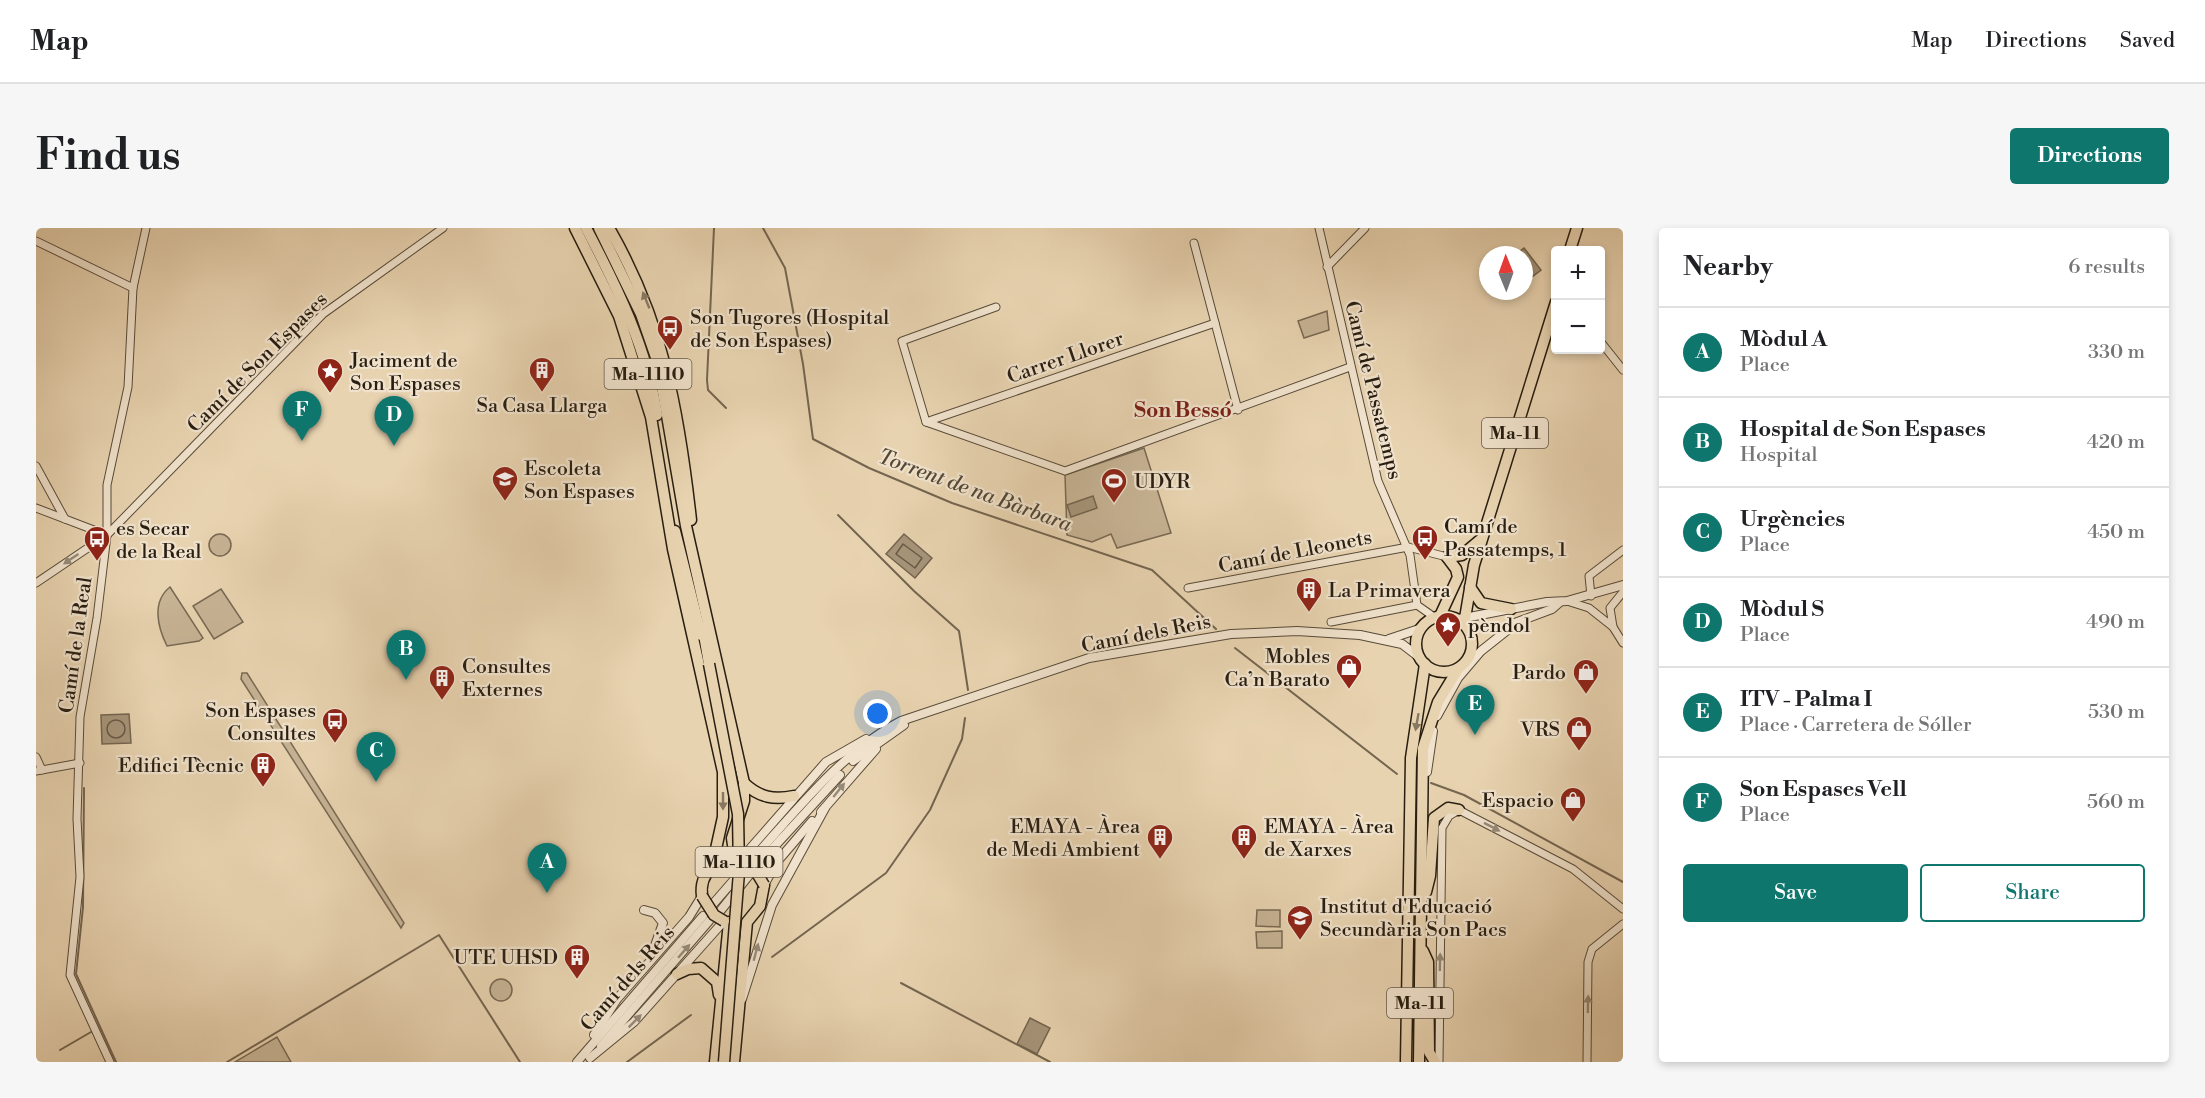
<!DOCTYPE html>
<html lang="en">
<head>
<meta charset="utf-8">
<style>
	body { margin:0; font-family:"Libre Bodoni",serif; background:#f6f6f6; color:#202124 }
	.controls { position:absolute; right:18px; top:18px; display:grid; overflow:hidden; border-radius:6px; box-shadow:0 3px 9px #0003 }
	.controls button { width:54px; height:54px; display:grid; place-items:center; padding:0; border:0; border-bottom:2px solid #e0e0e0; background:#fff; color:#202124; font:30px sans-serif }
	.compass { position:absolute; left:1443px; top:18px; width:54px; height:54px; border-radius:50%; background:#fff; box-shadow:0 3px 9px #0003; rotate:359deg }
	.you { position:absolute; left:842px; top:486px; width:21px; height:21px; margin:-15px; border:4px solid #fff; border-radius:50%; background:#1a73e8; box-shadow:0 0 0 9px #1a73e833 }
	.badge { display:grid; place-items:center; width:39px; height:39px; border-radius:50%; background:#0f766e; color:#fff; font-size:20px; font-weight:700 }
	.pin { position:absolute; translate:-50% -50px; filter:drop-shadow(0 2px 3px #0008) }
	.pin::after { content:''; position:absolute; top:32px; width:21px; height:18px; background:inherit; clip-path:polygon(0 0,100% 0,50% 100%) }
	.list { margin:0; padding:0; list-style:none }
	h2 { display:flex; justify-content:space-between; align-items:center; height:78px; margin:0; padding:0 24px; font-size:26px }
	h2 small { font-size:20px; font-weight:400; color:#757577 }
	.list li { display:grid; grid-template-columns:39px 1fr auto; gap:18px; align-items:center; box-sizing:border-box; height:90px; padding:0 24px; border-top:2px solid #e0e0e0 }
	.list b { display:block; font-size:22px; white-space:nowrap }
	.list p { margin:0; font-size:20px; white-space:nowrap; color:#757577 }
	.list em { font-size:20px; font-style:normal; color:#757577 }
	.actions { display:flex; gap:12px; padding:18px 24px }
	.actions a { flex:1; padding:14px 0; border:2px solid #0f766e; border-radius:6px; text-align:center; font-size:21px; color:#0f766e }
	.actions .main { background:#0f766e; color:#fff }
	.map { position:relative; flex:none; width:1587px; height:834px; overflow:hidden; border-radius:6px }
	header { display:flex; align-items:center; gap:36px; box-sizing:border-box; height:84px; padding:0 30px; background:#fff; border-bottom:2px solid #e0e0e0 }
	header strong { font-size:28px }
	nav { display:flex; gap:33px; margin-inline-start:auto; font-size:21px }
	.intro { display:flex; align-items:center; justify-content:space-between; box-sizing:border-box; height:144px; padding:0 36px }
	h1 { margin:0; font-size:42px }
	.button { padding:15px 27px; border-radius:6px; background:#0f766e; color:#fff; font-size:21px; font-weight:700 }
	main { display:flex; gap:36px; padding:0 36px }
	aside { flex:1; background:#fff; border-radius:6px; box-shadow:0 3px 9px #0003 }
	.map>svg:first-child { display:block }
	.green { fill:#c7b495; stroke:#786953; stroke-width:1.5 }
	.water { fill:#a7957a; stroke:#746550; stroke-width:1.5 }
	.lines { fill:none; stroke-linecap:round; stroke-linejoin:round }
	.shore { stroke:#685a46; stroke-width:1.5 }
	.stream { stroke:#746550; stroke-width:2 }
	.minor-casing { stroke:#584b39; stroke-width:9 }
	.tertiary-casing { stroke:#584b39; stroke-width:10 }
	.primary-casing { stroke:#281e11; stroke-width:13 }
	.minor { stroke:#f0e2cc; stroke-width:7 }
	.tertiary { stroke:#f0e2cc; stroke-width:8 }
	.primary { stroke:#e8d3b0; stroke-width:10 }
	.primary-bridge-casing { stroke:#281e11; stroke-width:13; stroke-linecap:butt }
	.primary-bridge { stroke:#e8d3b0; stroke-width:10 }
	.oneway { fill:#887860 }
	.oneway2 { fill:#968a78 }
	.labels { text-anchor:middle; stroke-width:4.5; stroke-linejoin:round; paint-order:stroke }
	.shield { fill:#f0e2cc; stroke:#645949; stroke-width:1.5 }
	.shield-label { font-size:18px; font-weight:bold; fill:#281e11 }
	.poi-label { font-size:20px; fill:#281e11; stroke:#f0e2cc; text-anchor:start }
	.street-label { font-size:20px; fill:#281e11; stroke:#f0e2cc }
	.neighbourhood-label { font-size:21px; font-weight:bold; fill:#7a1f14; stroke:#f0e2cc }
	.water-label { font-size:21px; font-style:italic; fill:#544836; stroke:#f0e2cc }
</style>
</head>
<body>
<header>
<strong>Map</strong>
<nav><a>Map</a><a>Directions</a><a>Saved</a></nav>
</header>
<div class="intro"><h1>Find us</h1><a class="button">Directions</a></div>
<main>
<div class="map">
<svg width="1587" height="834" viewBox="0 0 1587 834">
	<rect width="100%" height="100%" fill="#e8d3b0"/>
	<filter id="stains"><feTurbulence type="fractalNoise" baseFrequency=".00333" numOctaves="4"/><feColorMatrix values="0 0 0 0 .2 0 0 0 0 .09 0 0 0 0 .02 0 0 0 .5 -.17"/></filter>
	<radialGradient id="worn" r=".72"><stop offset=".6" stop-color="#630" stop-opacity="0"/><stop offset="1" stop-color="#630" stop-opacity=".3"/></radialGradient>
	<g class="green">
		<polygon points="1291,83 1293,102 1268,110 1262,93"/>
		<polygon points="1108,220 1135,305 1081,320 1075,306 1056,314 1031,307 1029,247"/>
		<circle cx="184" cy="317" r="11"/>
		<path d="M 134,359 L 167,410 L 163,413 L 131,418 C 122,400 115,374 134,359 Z"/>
		<polygon points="185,361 207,394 178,411 157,378"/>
		<polygon points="206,445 211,445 368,695 365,700 205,451"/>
		<polygon points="1221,682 1244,682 1244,699 1220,698"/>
		<polygon points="1246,703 1246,720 1221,720 1220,704"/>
		<circle cx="465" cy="762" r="11"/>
		<polygon points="241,809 255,834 199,834"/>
	</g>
	<g class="water">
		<polygon points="1488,20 1505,42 1488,55 1488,27 1479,27"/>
		<polygon points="1057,268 1061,280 1035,289 1031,277"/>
		<polygon points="868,306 896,330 879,350 850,326"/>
		<polygon points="93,486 95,515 66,516 65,487"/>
		<polygon points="994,790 1014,800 1001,826 981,816"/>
	</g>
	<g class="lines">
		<g class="shore">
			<polygon points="867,316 886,330 879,340 860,326"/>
			<circle cx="80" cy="501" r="9"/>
		</g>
		<g class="stream">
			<polyline points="678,0 671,152 672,162 690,180"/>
			<polyline points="727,0 749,40 767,136 777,211 833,240 916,275 1116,342 1180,401"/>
			<polyline points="802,287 878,363 923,403 932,462"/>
			<polyline points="1199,420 1361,546"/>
			<polyline points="1395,555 1428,567 1587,654"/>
			<polyline points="48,560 47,679 40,746 80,834"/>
			<polyline points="736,729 850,645 894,582 926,511 929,490"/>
			<polyline points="865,755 1014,834"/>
			<polyline points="24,822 55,804"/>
			<polyline points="191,834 403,707 484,834"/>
			<polyline points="591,834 655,787"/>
		</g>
		<g class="minor-casing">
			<g id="minor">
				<polyline points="1283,0 1342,253 1374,327 1381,377 1398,389"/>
				<polyline points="0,13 97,60"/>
				<polyline points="1158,15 1202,182"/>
				<polyline points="1291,39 1329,0"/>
				<polyline points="960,79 866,113 890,194 1029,243 1314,139"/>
				<polyline points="1564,113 1587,142"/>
				<polyline points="890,194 1179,95"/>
				<polyline points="0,238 29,291"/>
				<polyline points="0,280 71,307"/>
				<polyline points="0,355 71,307 287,86 407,0"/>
				<polyline points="1152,360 1372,319 1411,329"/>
				<polyline points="1555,368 1553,348 1587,322"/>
				<polyline points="1531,373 1553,380 1577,399 1574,380 1587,364"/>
				<polyline points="1295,394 1381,377"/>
				<polyline points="1577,399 1587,415"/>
				<polyline points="0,529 6,542"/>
				<polyline points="0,543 44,535"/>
				<polyline points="74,834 34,747 44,649 41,591 44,489 61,390 71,307 71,257 92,159 97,60 110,0"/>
				<polyline points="1403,834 1406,600 1413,588 1423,582 1537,641 1587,681"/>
				<polyline points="1551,834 1552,734 1556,721 1587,696"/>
			</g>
		</g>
		<g class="tertiary-casing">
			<g id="tertiary">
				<polyline points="1423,391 1511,374 1531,373 1587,357"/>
				<polyline points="1476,396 1516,381 1524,374"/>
				<polyline points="1353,411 1383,401"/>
				<polyline points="1401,488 1422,450 1445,423 1479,396"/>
				<polyline points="817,533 868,497"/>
				<polyline points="1391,544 1397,503"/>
				<polyline points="785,584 840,521"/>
				<path d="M 718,629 C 762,581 807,523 865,493 L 1053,430 L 1195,406 L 1261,403 L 1324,407 L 1366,416 L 1383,429"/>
				<polyline points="705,631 790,534 830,511"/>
				<polyline points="725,633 804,547"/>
				<polyline points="728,657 740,635 776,593"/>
				<polyline points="677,676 704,645"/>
				<polyline points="608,682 619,685 627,695 616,726"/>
				<polyline points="685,682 714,646"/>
				<polyline points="706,771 736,677 789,580"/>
				<polyline points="558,807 581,771 653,689 666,668"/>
				<polyline points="565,818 673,693"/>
				<polyline points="554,830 598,794 688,693"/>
				<polyline points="541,834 667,688"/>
			</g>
		</g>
		<g class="primary-casing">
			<g id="primary">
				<polyline points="539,0 583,88 615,189 637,321 687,544 687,589 676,639"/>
				<path d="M 550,0 C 581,59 611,120 621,187"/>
				<polyline points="563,0 605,86 622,135 650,298 708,555 708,573 696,610 699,631"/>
				<path d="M 573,0 C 628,95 643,185 655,292"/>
				<polyline points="1534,22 1541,0"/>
				<polyline points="639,303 665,407"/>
				<polyline points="1411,329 1426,327 1444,312"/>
				<polyline points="1434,359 1445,375 1475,381"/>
				<circle cx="1408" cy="416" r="28"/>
				<polyline points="1404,388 1422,349 1420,341 1411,329"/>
				<polyline points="1428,396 1438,337 1520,74"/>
				<polyline points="667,401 673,436"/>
				<path d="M 708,555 C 724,570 738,572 758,568"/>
				<polyline points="1390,664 1394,648 1398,590 1412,580 1423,582"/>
				<path d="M 666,668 C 663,645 681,629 704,631"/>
				<polyline points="1387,723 1392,734 1393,824 1399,834"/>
				<polyline points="641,746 652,741 665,740 681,754 683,767"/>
				<polyline points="679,834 693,694"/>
				<polyline points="698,834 711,694 724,678 728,657"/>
				<polyline points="1370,834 1375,530 1389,436"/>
				<polyline points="1383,834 1387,520 1402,474 1422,441"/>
			</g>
		</g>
		<use href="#minor" class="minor"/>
		<use href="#tertiary" class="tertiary"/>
		<use href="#primary" class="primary"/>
		<g class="primary-bridge-casing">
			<g id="primary-bridge">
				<polyline points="673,436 702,586 703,644 688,834"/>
				<polyline points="705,631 716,637 728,657"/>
				<polyline points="666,668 678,687 688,693"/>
			</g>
		</g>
		<use href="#primary-bridge" class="primary-bridge"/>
	</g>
	<defs><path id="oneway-solid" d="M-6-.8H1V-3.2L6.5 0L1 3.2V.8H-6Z" transform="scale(1.5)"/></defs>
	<g class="oneway">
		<use href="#oneway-solid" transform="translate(610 72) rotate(-112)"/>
		<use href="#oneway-solid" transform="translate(1381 494) rotate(100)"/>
		<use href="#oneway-solid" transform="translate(687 573) rotate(90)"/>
	</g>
	<g class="oneway2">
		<use href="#oneway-solid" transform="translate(35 331) rotate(146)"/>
		<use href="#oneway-solid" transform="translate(803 562) rotate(-51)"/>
		<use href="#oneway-solid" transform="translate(1456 599) rotate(27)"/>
		<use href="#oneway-solid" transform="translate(648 723) rotate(-49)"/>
		<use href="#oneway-solid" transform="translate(720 724) rotate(-75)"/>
		<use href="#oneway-solid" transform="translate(1404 734) rotate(-89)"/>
		<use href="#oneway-solid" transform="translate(1552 776) rotate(-89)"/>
		<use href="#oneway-solid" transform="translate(599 793) rotate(-45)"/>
	</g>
	<defs>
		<g id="bus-pin" transform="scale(1.35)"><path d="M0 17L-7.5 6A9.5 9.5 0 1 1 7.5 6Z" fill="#8f2418" stroke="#f0e2cc"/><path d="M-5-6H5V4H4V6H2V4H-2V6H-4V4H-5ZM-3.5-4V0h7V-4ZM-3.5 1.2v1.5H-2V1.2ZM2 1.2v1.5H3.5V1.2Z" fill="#fff"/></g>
		<g id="building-pin" transform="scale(1.35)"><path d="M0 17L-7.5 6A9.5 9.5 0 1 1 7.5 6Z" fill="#8f2418" stroke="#f0e2cc"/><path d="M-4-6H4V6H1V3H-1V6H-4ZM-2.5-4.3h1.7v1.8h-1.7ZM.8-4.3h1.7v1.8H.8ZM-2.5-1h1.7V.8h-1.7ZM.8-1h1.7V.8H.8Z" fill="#fff"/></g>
		<g id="sight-pin" transform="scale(1.35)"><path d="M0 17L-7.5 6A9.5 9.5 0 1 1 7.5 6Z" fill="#8f2418" stroke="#f0e2cc"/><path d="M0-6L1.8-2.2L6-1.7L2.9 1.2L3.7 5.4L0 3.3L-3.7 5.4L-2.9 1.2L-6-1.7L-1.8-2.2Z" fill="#fff"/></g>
		<g id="school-pin" transform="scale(1.35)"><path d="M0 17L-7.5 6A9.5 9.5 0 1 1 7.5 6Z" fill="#8f2418" stroke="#f0e2cc"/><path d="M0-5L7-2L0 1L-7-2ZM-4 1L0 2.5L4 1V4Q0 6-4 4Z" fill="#fff"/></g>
		<g id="stadium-pin" transform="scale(1.35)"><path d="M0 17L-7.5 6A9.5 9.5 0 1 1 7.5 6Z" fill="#8f2418" stroke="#f0e2cc"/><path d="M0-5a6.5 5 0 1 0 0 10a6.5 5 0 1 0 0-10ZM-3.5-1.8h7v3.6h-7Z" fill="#fff"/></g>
		<g id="shop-pin" transform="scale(1.35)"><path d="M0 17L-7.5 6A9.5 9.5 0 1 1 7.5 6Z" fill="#8f2418" stroke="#f0e2cc"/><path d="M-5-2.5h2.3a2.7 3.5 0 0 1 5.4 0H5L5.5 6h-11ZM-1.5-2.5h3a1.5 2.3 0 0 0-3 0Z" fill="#fff"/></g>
	</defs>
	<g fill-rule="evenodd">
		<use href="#bus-pin" x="634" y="100"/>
		<use href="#building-pin" x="506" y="142"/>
		<use href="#sight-pin" x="294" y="143"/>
		<use href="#school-pin" x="469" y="251"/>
		<use href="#stadium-pin" x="1078" y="253"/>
		<use href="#bus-pin" x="1389" y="310"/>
		<use href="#bus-pin" x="61" y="311"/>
		<use href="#building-pin" x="1273" y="362"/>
		<use href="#sight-pin" x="1412" y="397"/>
		<use href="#shop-pin" x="1313" y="439"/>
		<use href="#shop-pin" x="1550" y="444"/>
		<use href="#building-pin" x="406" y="450"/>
		<use href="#bus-pin" x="299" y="493"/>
		<use href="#shop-pin" x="1543" y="501"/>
		<use href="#building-pin" x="227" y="537"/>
		<use href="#shop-pin" x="1537" y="572"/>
		<use href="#building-pin" x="1124" y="609"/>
		<use href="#building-pin" x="1208" y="609"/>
		<use href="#school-pin" x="1264" y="690"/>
		<use href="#building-pin" x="541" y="729"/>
	</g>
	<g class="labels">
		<g class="shield">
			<rect x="568.5" y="131" width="87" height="30" rx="4.5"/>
			<rect x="1446" y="190" width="66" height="30" rx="4.5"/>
			<rect x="659.5" y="619" width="87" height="30" rx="4.5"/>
			<rect x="1351" y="760" width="66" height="30" rx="4.5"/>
		</g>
		<g class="shield-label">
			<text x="612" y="152">Ma-1110</text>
			<text x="1479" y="211">Ma-11</text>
			<text x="703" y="640">Ma-1110</text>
			<text x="1384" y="781">Ma-11</text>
		</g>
		<g class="poi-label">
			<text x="654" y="96">Son Tugores (Hospital<tspan x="654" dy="23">de Son Espases)</tspan></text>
			<text x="314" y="139">Jaciment de<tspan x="314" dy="23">Son Espases</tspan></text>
			<text x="506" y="184" text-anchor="middle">Sa Casa Llarga</text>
			<text x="488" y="247">Escoleta<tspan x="488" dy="23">Son Espases</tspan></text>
			<text x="1098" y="260">UDYR</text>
			<text x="1408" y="305">Camí de<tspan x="1408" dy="23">Passatemps, 1</tspan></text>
			<text x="80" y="307">es Secar<tspan x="80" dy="23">de la Real</tspan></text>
			<text x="1292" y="369">La Primavera</text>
			<text x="1432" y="404">pèndol</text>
			<text x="1294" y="435" text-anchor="end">Mobles<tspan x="1294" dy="23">Ca’n Barato</tspan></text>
			<text x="426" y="445">Consultes<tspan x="426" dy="23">Externes</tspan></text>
			<text x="1530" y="451" text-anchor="end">Pardo</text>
			<text x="280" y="489" text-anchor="end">Son Espases<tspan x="280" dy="23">Consultes</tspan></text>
			<text x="1524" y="508" text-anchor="end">VRS</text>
			<text x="208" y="544" text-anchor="end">Edifici Tècnic</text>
			<text x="1518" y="579" text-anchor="end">Espacio</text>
			<text x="1104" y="605" text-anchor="end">EMAYA - Àrea<tspan x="1104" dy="23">de Medi Ambient</tspan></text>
			<text x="1228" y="605">EMAYA - Àrea<tspan x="1228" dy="23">de Xarxes</tspan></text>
			<text x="1284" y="685">Institut d'Educació<tspan x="1284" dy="23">Secundària Son Pacs</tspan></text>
			<text x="522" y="736" text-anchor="end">UTE UHSD</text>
		</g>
		<g class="street-label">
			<text transform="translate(1029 129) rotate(-19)" y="7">Carrer Llorer</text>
			<text transform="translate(221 134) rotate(-45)" y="7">Camí de Son Espases</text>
			<text transform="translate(1338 162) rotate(76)" y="7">Camí de Passatemps</text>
			<text transform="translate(1259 323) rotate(-11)" y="7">Camí de Lleonets</text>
			<text transform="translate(1110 405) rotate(-11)" y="7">Camí dels Reis</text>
			<text transform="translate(39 417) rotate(-82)" y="7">Camí de la Real</text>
			<text transform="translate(591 750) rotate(-49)" y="7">Camí dels Reis</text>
		</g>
		<g class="neighbourhood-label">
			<text x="1147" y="189">Son Bessó</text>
		</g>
		<g class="water-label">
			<text transform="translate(939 262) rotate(20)" y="7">Torrent de na Bàrbara</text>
		</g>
	</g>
	<rect width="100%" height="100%" filter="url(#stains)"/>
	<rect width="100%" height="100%" fill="url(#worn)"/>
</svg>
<div class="controls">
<button>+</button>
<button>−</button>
</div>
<svg class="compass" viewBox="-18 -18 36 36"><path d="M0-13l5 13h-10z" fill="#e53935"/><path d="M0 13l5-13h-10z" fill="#757577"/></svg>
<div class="you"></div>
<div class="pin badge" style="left:511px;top:665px">A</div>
<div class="pin badge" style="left:370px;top:452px">B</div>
<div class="pin badge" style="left:340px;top:554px">C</div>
<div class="pin badge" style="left:358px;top:218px">D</div>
<div class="pin badge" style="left:1439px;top:507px">E</div>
<div class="pin badge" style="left:266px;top:213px">F</div>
</div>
<aside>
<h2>Nearby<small>6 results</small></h2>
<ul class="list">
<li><span class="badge">A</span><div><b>Mòdul A</b><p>Place</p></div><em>330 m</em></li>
<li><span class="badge">B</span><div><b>Hospital de Son Espases</b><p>Hospital</p></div><em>420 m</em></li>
<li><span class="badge">C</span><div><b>Urgències</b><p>Place</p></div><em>450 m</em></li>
<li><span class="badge">D</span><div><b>Mòdul S</b><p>Place</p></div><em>490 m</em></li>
<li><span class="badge">E</span><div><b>ITV - Palma I</b><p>Place · Carretera de Sóller</p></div><em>530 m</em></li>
<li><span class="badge">F</span><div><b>Son Espases Vell</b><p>Place</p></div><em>560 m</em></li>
</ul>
<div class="actions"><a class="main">Save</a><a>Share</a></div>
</aside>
</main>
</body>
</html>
